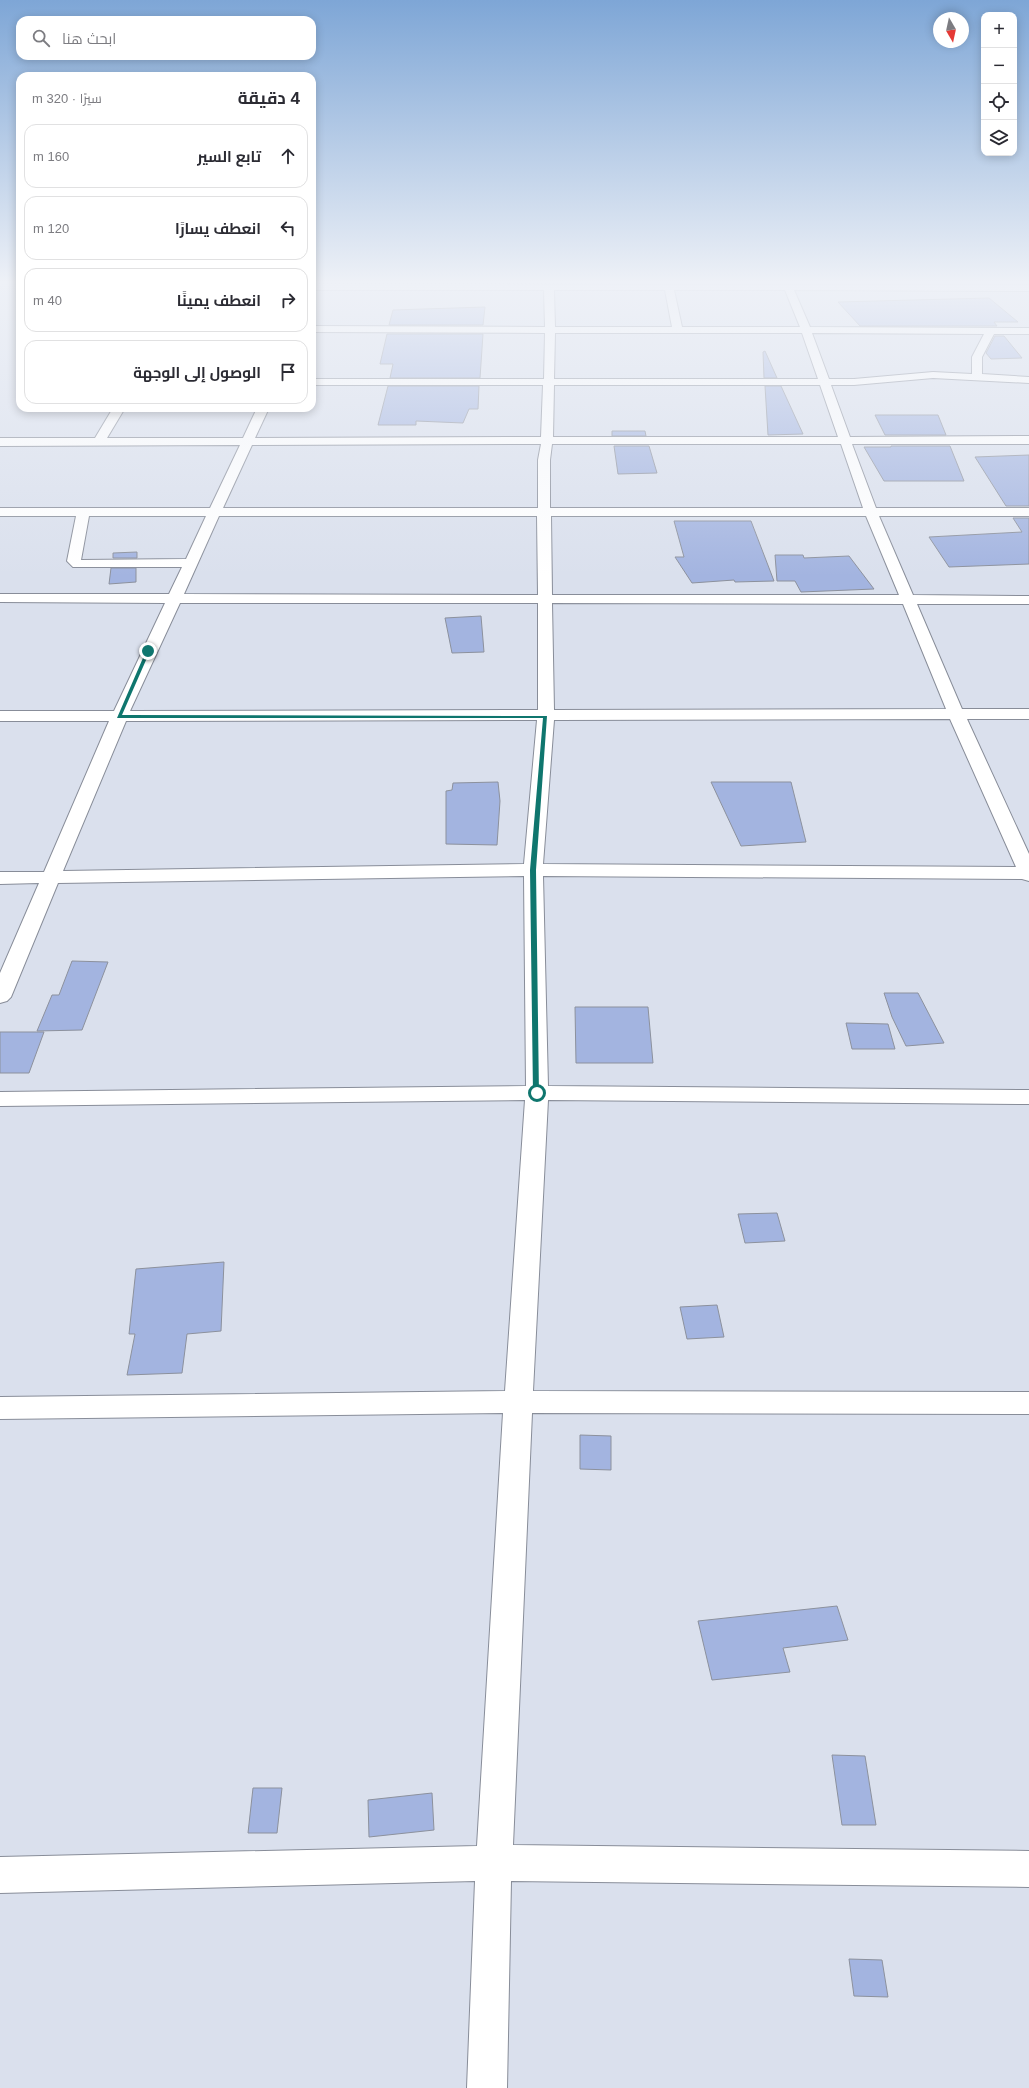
<!DOCTYPE html>
<html lang="ar">
<head>
<meta charset="utf-8">
<style>
	body { margin:0; font-family:Helvetica,Cairo,sans-serif; background:#f7f7f7; color:#2b2b33; direction:rtl }
	.controls { position:absolute; right:12px; top:12px; display:grid; overflow:hidden; border-radius:8px; box-shadow:0 2px 10px #0003 }
	.controls button { width:36px; height:36px; display:grid; place-items:center; padding:0; border:0; border-bottom:1px solid #e1e1e2; background:#fff; color:#2b2b33; font:20px sans-serif }
	.compass { position:absolute; left:933px; top:12px; width:36px; height:36px; border-radius:50%; background:#fff; box-shadow:0 2px 10px #0003; rotate:171deg }
	.stop { position:absolute; width:12px; height:12px; margin:-9px; border:3px solid #0f766e; border-radius:50%; background:#fff }
	.stop.end { background:#0f766e; border-color:#fff; box-shadow:0 1px 4px #0008 }
	.list { margin:0; padding:0; list-style:none }
	h2 { display:flex; justify-content:space-between; align-items:center; height:52px; margin:0; padding:0 16px; font-size:17px }
	h2 small { font-size:13px; font-weight:400; color:#7c7c81 }
	.list li { display:grid; grid-template-columns:26px 1fr auto; gap:12px; align-items:center; box-sizing:border-box; height:64px; margin:0 8px 8px; padding:0 8px; border:1px solid #e1e1e2; border-radius:12px }
	.list b { display:block; font-size:15px; white-space:nowrap }
	.list em { font-size:13px; font-style:normal; color:#7c7c81 }
	.icon { flex:none; width:22px; height:22px; fill:none; stroke:currentColor; stroke-width:2; stroke-linecap:round; stroke-linejoin:round }
	.map { position:relative; flex:none; width:1029px; height:2088px; overflow:hidden; direction:ltr }
	.search { position:absolute; background:#fff; box-shadow:0 2px 10px #0003; left:16px; top:16px; width:300px; height:44px; display:flex; align-items:center; gap:10px; box-sizing:border-box; padding:0 14px; border-radius:12px; color:#7c7c81; font-size:15px }
	.panel { position:absolute; background:#fff; box-shadow:0 2px 10px #0003; left:16px; top:72px; width:300px; height:340px; border-radius:12px; direction:rtl }
	.map>svg:first-child { display:block }
	.building { fill:#a3b4e0; stroke:#8c919d }
	.lines { fill:none; stroke-linecap:round; stroke-linejoin:round }
	.street-casing { stroke:#888d99; stroke-width:2 }
	.street { fill:#fff; fill-rule:evenodd }
	.route { fill:#0f766e }
</style>
</head>
<body>
<div class="map">
<svg width="1029" height="2088" viewBox="0 0 1029 2088">
	<rect width="100%" height="100%" fill="#dae0ed"/>
	<g class="building">
		<polygon points="989,298 1018,322 994,322 997,326 860,326 838,302"/>
		<polygon points="485,307 483,325 389,325 393,310"/>
		<polygon points="387,334 483,334 480,378 390,378 393,364 380,364"/>
		<polygon points="995,336 1004,336 1022,358 991,359 986,353"/>
		<polygon points="765,351 777,378 764,378 763,352"/>
		<polygon points="388,386 479,386 478,409 469,409 463,423 416,421 416,425 378,425"/>
		<polygon points="765,386 781,386 803,434 768,435"/>
		<polygon points="875,415 938,415 946,435 885,435"/>
		<polygon points="612,431 645,431 646,436 612,436"/>
		<polygon points="614,446 649,446 657,473 618,474"/>
		<polygon points="891,446 950,446 964,481 884,481 864,447 891,447"/>
		<polygon points="1029,455 1029,506 1006,506 975,457"/>
		<polygon points="1013,518 1029,518 1029,564 949,567 929,537 1022,532"/>
		<polygon points="674,521 751,521 774,581 735,582 734,580 692,583 675,557 684,557"/>
		<polygon points="137,552 137,558 113,558 113,553"/>
		<polygon points="775,555 803,555 804,558 849,556 874,589 801,592 795,581 777,581"/>
		<polygon points="111,568 136,568 136,582 109,584"/>
		<polygon points="481,616 484,652 452,653 445,618"/>
		<polygon points="498,782 500,801 497,845 446,844 446,791 452,790 453,783"/>
		<polygon points="711,782 791,782 806,842 741,846"/>
		<polygon points="72,961 108,962 82,1030 37,1031 52,995 59,995"/>
		<polygon points="884,993 918,993 944,1043 906,1046 892,1017"/>
		<polygon points="575,1007 648,1007 653,1063 576,1063"/>
		<polygon points="846,1023 888,1024 895,1049 852,1049"/>
		<polygon points="0,1032 44,1032 29,1073 0,1073"/>
		<polygon points="777,1213 785,1241 745,1243 738,1214"/>
		<polygon points="224,1262 221,1331 187,1334 182,1373 127,1375 135,1334 129,1334 136,1269"/>
		<polygon points="717,1305 724,1337 687,1339 680,1307"/>
		<polygon points="580,1435 611,1436 611,1470 580,1469"/>
		<polygon points="837,1606 848,1640 783,1648 790,1672 712,1680 698,1621"/>
		<polygon points="832,1755 865,1756 876,1825 842,1825"/>
		<polygon points="253,1788 282,1788 277,1833 248,1833"/>
		<polygon points="432,1793 434,1830 369,1837 368,1800"/>
		<polygon points="849,1959 882,1960 888,1997 854,1996"/>
	</g>
	<g class="lines">
		<g class="street-casing">
			<path id="street" d="M 314,284 L 1029,285 L 1029,291 L 794,290 L 810,327 L 1029,328 L 1029,334 L 994,334 L 982,357 L 982,374 L 1029,377 L 1029,383 L 933,378 L 854,385 L 831,385 L 850,437 L 1029,436 L 1029,444 L 852,444 L 876,508 L 1029,508 L 1029,516 L 879,516 L 913,595 L 1029,596 L 1029,604 L 917,604 L 962,709 L 1029,709 L 1029,719 L 967,719 L 1029,854 L 1029,881 L 1022,879 L 543,876 L 548,1086 L 1029,1090 L 1029,1104 L 548,1100 L 533,1391 L 1029,1392 L 1029,1414 L 532,1413 L 513,1845 L 1029,1851 L 1029,1887 L 511,1881 L 507,2088 L 467,2088 L 475,1881 L 0,1893 L 0,1857 L 477,1846 L 503,1413 L 0,1419 L 0,1397 L 505,1391 L 525,1100 L 0,1106 L 0,1092 L 526,1086 L 524,876 L 58,883 L 11,997 L 7,1001 L 0,1003 L 0,973 L 39,883 L 0,884 L 0,872 L 44,872 L 109,721 L 0,721 L 0,711 L 114,711 L 165,603 L 0,602 L 0,594 L 169,594 L 182,567 L 73,567 L 67,561 L 76,516 L 0,516 L 0,508 L 210,508 L 240,445 L 0,446 L 0,438 L 95,438 L 113,408 L 125,408 L 107,438 L 243,438 L 257,408 L 269,408 L 255,438 L 541,437 L 543,385 L 312,385 L 312,379 L 544,379 L 545,333 L 312,332 L 312,326 L 545,327 L 544,290 L 314,290 L 312,289 L 312,285 ZM 554,290 L 665,290 L 672,327 L 555,327 ZM 674,290 L 785,290 L 800,327 L 682,327 ZM 555,333 L 802,333 L 818,379 L 554,379 ZM 812,333 L 984,334 L 972,357 L 972,374 L 933,372 L 854,379 L 829,379 ZM 554,385 L 820,385 L 838,437 L 553,437 ZM 541,444 L 538,460 L 538,508 L 223,508 L 252,445 ZM 552,444 L 841,444 L 863,508 L 550,508 L 550,460 ZM 89,516 L 206,516 L 186,559 L 81,560 ZM 219,516 L 537,516 L 538,595 L 184,594 ZM 551,516 L 866,516 L 899,595 L 552,595 ZM 180,603 L 538,603 L 538,710 L 130,711 ZM 552,603 L 903,604 L 946,709 L 554,710 ZM 950,719 L 1016,867 L 543,864 L 554,720 ZM 537,720 L 524,864 L 63,871 L 126,721 Z"/>
		</g>
		<use href="#street" class="street"/>
	</g>
	<linearGradient id="sky" x2="0" y2="1"><stop stop-color="#7ea6d6"/><stop offset="0.49" stop-color="#eef1f7"/><stop offset="1" stop-color="#eef1f7" stop-opacity="0"/></linearGradient>
	<rect width="1029" height="576" fill="url(#sky)"/>
	<polygon class="route" points="148,650 150,651 122,715 547,716 536,870 539,1095 533,1093 530,870 543,718 117,718 146,651"/>
</svg>
<div class="controls">
<button>+</button>
<button>−</button>
<button><svg class="icon" aria-label="locate" viewBox="0 0 24 24"><circle cx="12" cy="12" r="6"/><path d="M12 2v4M12 18v4M2 12h4M18 12h4"/></svg></button>
<button><svg class="icon" aria-label="layers" viewBox="0 0 24 24"><path d="M12 4l9 5-9 5-9-5zM3 14l9 5 9-5"/></svg></button>
</div>
<svg class="compass" viewBox="-18 -18 36 36"><path d="M0-13l5 13h-10z" fill="#e53935"/><path d="M0 13l5-13h-10z" fill="#7c7c81"/></svg>
<div class="stop" style="left:537px;top:1093px"></div>
<div class="stop end" style="left:148px;top:651px"></div>
<div class="search"><svg class="icon" aria-label="search" viewBox="0 0 24 24"><circle cx="10" cy="10" r="6"/><path d="M15 15l6 6"/></svg>ابحث هنا</div>
<section class="panel">
<h2>4 دقيقة<small>سيرًا · 320 m</small></h2>
<ul class="list">
<li><svg class="icon" aria-label="ahead" viewBox="0 0 24 24"><path d="M12 20V5M6 11l6-6 6 6"/></svg><div><b>تابع السير</b></div><em>160 m</em></li>
<li><svg class="icon" aria-label="left" viewBox="0 0 24 24"><path d="M17 20v-9H6M10 6l-5 5 5 5"/></svg><div><b>انعطف يسارًا</b></div><em>120 m</em></li>
<li><svg class="icon" aria-label="right" viewBox="0 0 24 24"><path d="M7 20v-9h11M14 6l5 5-5 5"/></svg><div><b>انعطف يمينًا</b></div><em>40 m</em></li>
<li><svg class="icon" aria-label="arrive" viewBox="0 0 24 24"><path d="M6 21V4h12l-3 4 3 4H6"/></svg><div><b>الوصول إلى الوجهة</b></div></li>
</ul>
</section>
</div>
</body>
</html>
